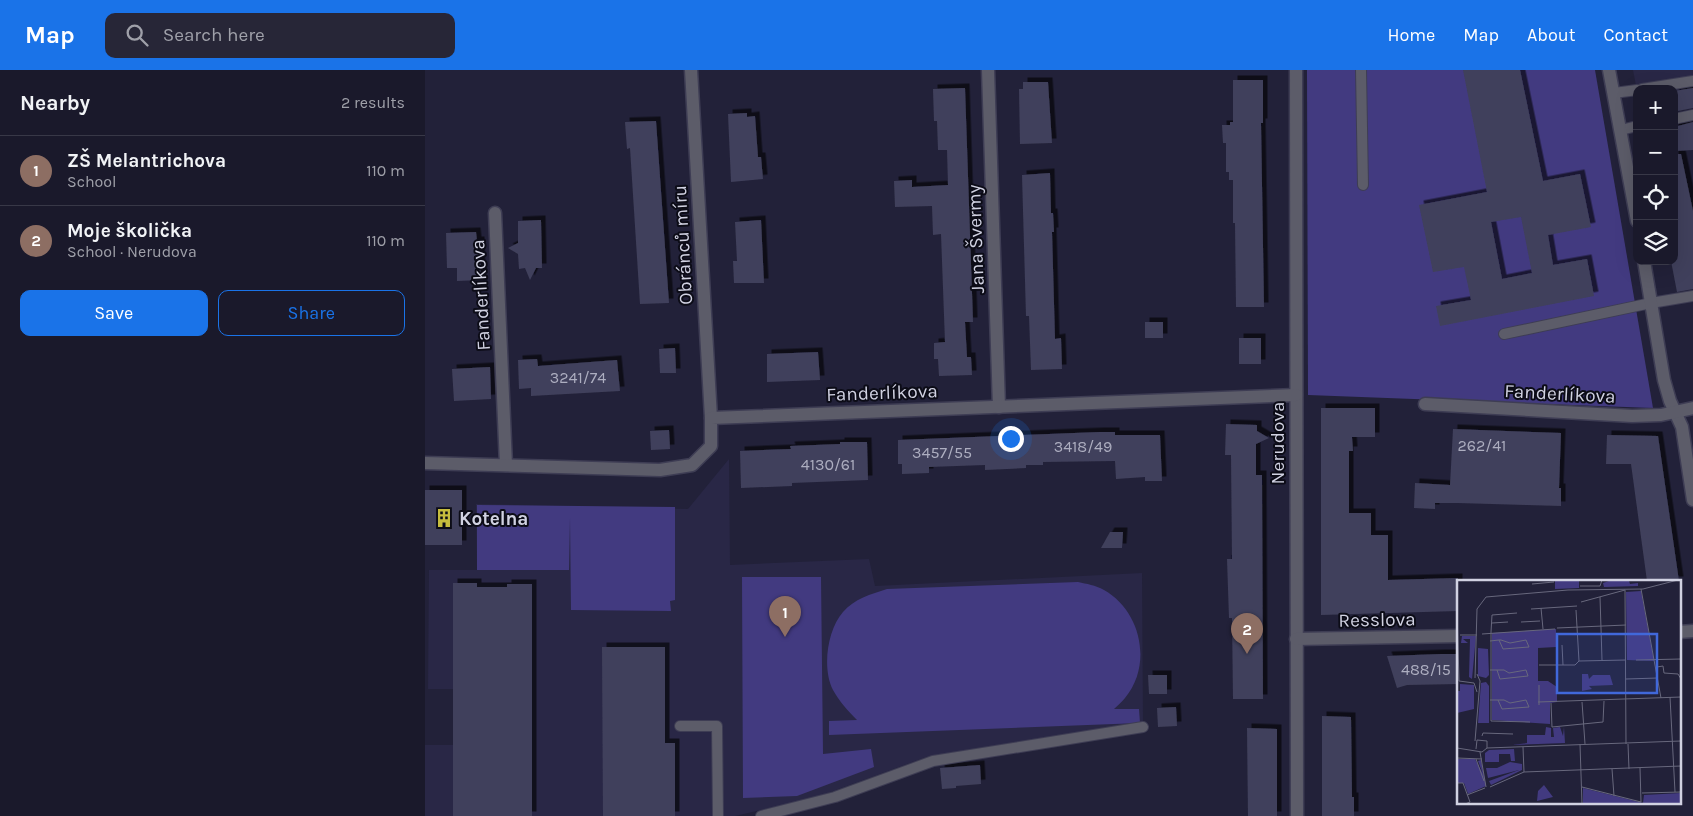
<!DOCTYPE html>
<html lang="en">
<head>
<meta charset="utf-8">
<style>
	body { margin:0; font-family:Karla,sans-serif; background:#272637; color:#f1f3f6 }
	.controls { position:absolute; right:15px; top:15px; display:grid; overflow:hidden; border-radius:10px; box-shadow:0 5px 20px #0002 }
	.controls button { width:45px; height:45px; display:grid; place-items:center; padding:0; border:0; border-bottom:1px solid #383847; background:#1a192b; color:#f1f3f6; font:25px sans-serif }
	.you { position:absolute; left:585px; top:368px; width:18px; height:18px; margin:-12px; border:4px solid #fff; border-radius:50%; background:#1a73e8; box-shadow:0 0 0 8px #1a73e833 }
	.badge { display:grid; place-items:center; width:32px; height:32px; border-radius:50%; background:#1a73e8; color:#fff; font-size:16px; font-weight:700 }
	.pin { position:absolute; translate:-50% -41px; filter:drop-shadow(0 1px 2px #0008) }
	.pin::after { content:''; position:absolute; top:26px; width:18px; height:15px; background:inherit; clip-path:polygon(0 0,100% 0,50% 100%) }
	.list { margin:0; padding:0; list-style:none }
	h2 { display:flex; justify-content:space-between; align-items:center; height:65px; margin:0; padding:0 20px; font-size:21px }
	h2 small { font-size:16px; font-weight:400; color:#9fa0a9 }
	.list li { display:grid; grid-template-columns:32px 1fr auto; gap:15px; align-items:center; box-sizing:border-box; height:70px; padding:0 20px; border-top:1px solid #383847 }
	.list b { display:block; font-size:19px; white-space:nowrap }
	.list p { margin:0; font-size:16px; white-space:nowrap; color:#9fa0a9 }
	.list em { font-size:16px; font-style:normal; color:#9fa0a9 }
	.actions { display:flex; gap:10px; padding:15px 20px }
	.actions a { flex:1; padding:11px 0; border:1px solid #1a73e8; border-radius:10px; text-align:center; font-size:18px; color:#1a73e8 }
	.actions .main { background:#1a73e8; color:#fff }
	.icon { flex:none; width:28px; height:28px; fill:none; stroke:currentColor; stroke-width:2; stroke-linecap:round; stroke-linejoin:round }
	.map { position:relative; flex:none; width:1268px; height:746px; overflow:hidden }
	header { display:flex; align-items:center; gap:30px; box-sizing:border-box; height:70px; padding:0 25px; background:#1a73e8; color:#fff }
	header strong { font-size:24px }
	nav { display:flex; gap:28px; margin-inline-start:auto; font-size:18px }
	.search { width:350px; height:45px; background:#272637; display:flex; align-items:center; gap:12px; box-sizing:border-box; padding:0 18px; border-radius:10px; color:#9fa0a9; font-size:19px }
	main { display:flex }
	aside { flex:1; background:#1a192b }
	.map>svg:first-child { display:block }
	.built { fill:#292746 }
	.green { fill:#423a80 }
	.building { fill:#40405b; fill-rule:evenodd; filter:url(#shadow) }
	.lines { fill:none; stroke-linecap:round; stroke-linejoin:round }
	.service-casing { stroke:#3e3d54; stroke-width:12 }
	.minor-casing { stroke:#3e3d54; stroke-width:15 }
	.service { stroke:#5c5c69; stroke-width:10 }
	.minor { stroke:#5c5c69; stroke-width:12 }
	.labels { text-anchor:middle; stroke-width:4; stroke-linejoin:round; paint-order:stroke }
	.number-label { font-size:16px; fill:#adaec0 }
	.street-label { font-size:19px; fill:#d1d2e2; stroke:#0c0c17 }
	.poi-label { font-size:19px; font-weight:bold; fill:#d1d2e2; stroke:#0c0c17; text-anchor:start }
	.inset-road { fill:none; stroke:#68687d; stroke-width:1 }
	.view { fill:#4168da; fill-opacity:0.15; stroke:#4168da; stroke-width:2.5 }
	.inset-edge { fill:none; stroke:#d1d2e2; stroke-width:2.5 }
</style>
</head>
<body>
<header>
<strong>Map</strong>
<div class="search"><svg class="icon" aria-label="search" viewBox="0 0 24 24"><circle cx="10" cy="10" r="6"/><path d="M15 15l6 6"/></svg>Search here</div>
<nav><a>Home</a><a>Map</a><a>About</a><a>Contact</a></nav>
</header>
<main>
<aside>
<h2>Nearby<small>2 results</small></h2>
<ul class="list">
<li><span class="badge" style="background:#8d6e63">1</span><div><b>ZŠ Melantrichova</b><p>School</p></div><em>110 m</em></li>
<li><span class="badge" style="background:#8d6e63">2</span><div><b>Moje školička</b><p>School · Nerudova</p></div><em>110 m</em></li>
</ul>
<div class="actions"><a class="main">Save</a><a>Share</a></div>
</aside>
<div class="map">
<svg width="1268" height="746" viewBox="0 0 1268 746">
	<defs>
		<filter id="shadow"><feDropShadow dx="4.5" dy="-4.5" stdDeviation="0" flood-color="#0009"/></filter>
	</defs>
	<rect width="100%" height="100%" fill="#222139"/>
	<g class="built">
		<polygon points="1208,0 1268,0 1268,20 1249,24 1249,19 1212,21"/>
		<polygon points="304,389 305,495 444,489 450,516 717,503 718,653 504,686 392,727 310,746 0,746 0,675 28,675 28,619 3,619 4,500 52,500 51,434 263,439"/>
	</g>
	<g class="green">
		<polygon points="882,0 1170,0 1228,338 883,325"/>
		<polygon points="52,435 250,437 250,530 245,531 246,541 146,540 145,448 144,500 52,500"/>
		<polygon points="317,507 396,507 398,684 446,679 449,697 372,726 318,728"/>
		<path d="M 653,512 C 662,514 670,515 679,520 C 716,541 728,594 700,628 C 697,632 693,635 689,639 L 714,639 L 715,653 L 404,665 L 404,651 L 432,650 C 423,641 414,631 408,620 C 397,599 402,560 418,542 C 429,529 446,524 462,519 Z"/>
	</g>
	<g class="building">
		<path d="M 1038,0 L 1095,0 L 1118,111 L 1155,104 L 1166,157 L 1123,165 L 1128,195 L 1162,189 L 1169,226 L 1015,256 L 1011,236 L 1046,230 L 1039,197 L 1008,202 L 994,135 L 1062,122 ZM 1096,147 L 1107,203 L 1077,209 L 1066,152 Z"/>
		<polygon points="808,10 838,10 838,53 836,53 839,237 811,237 810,153 808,153 808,110 804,110 804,102 801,102 801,73 798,73 797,55 805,55 805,52 808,52"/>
		<polygon points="598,12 623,12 627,73 595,74 594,19 598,19"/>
		<polygon points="540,18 548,252 540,252 542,287 546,287 547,305 514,306 513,289 509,289 509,273 520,272 516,164 508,165 507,136 470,137 469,111 487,110 487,117 523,115 522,80 513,80 512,51 509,51 508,19"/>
		<polygon points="1268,18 1268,38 1253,41 1249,21"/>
		<polygon points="322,43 322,47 330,46 333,87 336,87 338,109 306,112 303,44"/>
		<polygon points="231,51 244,233 215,234 205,78 202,79 200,52"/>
		<polygon points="1268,52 1268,80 1249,81 1249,57"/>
		<polygon points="1249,84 1256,84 1268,141 1268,219 1252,222 1246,191 1249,191"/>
		<polygon points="625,103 626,143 628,143 629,162 627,162 630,269 636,268 637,299 606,300 604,246 601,246 597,105"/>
		<polygon points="116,150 117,198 111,198 105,210 100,198 94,199 93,184 83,178 93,173 93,151"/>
		<polygon points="336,150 339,213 309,213 308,191 312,191 310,152"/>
		<polygon points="51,162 52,171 55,171 56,210 32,211 32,198 22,198 21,163"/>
		<rect x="720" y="252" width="18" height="16"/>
		<rect x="814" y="268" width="22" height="26"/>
		<polygon points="250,278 251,303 235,303 234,279"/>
		<polygon points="393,282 395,310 342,312 342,284"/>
		<polygon points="112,289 113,296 192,290 195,321 106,326 106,318 94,319 93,290"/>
		<polygon points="65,297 66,329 29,331 27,299"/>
		<polygon points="896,338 950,338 950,367 927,367 928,381 924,381 924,443 946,443 946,465 963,465 963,510 1033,508 1033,541 896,545"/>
		<polygon points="801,354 832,355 832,361 844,368 831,374 831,405 837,405 838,629 808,629 807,548 804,548 802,489 807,489 806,385 800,385"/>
		<polygon points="1028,359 1136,363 1134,418 1136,418 1136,436 1033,433 1010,433 1010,439 989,438 990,413 1025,415"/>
		<polygon points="244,360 245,379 226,380 225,361"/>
		<polygon points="675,362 690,362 690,365 735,365 737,411 720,411 720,407 691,409 690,391 618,392 618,395 601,395 601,398 560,400 560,395 504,397 504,403 477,404 477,394 473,394 473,370"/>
		<polygon points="1182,365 1233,366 1254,511 1222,511 1206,394 1181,394"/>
		<polygon points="415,372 442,372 443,410 367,413 367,416 316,418 315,381 366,379 365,376 415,374"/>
		<rect x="0" y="420" width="37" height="55"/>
		<polygon points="685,462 698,462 697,478 676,478"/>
		<polygon points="28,513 52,513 52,517 82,517 82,514 107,514 107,746 28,746"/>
		<polygon points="177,577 240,577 240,673 250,673 250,746 178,746"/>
		<polygon points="1016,584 1033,584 1033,614 982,615 972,618 962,586"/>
		<polygon points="723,605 742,605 742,624 724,624"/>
		<polygon points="751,637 752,656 733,657 732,638"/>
		<polygon points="897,646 926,647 927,727 929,727 929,746 897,746"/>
		<polygon points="822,658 852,659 852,746 823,746"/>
		<polygon points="555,695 556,714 531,716 531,718 517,719 515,698"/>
	</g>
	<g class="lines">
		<g class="service-casing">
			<g id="service">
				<polyline points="936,0 938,115"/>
				<polyline points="1217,19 1268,11"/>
				<polyline points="1189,23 1212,20"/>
				<polyline points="1249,49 1268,45"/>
				<polyline points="1196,60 1212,56"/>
				<polyline points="1079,264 1226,233 1268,226"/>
				<polyline points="255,656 292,656 293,746"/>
				<polyline points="336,746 410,727 508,691 718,657"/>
			</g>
		</g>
		<g class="minor-casing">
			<g id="minor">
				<polyline points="266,0 286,348"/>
				<polyline points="563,0 574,337"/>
				<polyline points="871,0 872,746"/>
				<polyline points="1184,0 1212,151"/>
				<polyline points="70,143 81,395"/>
				<polyline points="1219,191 1239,310 1245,331 1257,357 1268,430"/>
				<polyline points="1000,334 1207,346 1236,345 1268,338"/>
				<polyline points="0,393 235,400 267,395 286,376 286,348 871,325"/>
				<polyline points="1254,562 1268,561"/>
				<polyline points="871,569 1033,566"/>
			</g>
		</g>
		<use href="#service" class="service"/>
		<use href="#minor" class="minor"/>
	</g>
	<defs>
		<g id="building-bare" transform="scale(1.5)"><path d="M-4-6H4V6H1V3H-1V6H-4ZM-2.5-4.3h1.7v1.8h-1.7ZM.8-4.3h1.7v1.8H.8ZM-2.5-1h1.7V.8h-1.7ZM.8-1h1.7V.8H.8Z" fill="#c6bc3d" stroke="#0c0c17" stroke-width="2.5" paint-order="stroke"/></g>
	</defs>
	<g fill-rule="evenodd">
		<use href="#building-bare" x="19" y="448"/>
	</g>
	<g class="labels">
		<g class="number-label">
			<text x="153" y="313">3241/74</text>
			<text x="1057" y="381">262/41</text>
			<text x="658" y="382">3418/49</text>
			<text x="517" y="388">3457/55</text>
			<text x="403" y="400">4130/61</text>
			<text x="1001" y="605">488/15</text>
		</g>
		<g class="street-label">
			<text transform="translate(550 169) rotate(-92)" y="7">Jana Švermy</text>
			<text transform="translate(257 175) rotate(-93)" y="7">Obránců míru</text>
			<text transform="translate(55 225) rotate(-93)" y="7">Fanderlíkova</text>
			<text transform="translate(457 322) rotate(-2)" y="7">Fanderlíkova</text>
			<text transform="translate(1135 323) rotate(3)" y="7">Fanderlíkova</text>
			<text transform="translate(852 373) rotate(-90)" y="7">Nerudova</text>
			<text transform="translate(952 549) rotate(-1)" y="7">Resslova</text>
		</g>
		<g class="poi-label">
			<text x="34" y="455">Kotelna</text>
		</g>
	</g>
	<g transform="translate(1032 510)">
		<rect width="224" height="224" fill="#222139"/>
		<path d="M 98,0 L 122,0 L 122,8 L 98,9 ZM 155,0 L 176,0 L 172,1 L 173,4 L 181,3 L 181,6 L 147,7 L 146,3 ZM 184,11 L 197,81 L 170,80 L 169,12 ZM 99,49 L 99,67 L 81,68 L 81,101 L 91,101 L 100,107 L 100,122 L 93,123 L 93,144 L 35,140 L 35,53 ZM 5,56 L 19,56 L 15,99 L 12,97 L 13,59 L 6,59 L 11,63 L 4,63 ZM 21,68 L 31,69 L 32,95 L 29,98 L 21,96 ZM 125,94 L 131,94 L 132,99 L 136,95 L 153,95 L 156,105 L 132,106 L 135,109 L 125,111 ZM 29,102 L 32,106 L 32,143 L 21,143 L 24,103 ZM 3,104 L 17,105 L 17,129 L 0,133 L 0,111 L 3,111 ZM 89,147 L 94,148 L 94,157 L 97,157 L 96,148 L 103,147 L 106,156 L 107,147 L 108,163 L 55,165 L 70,163 L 70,155 L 88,155 ZM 57,169 L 58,181 L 54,181 L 53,174 L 42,174 L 42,182 L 28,182 L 28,173 L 32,170 ZM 0,179 L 18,179 L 26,194 L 21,181 L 24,180 L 29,206 L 11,214 L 7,203 L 0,203 ZM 53,182 L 65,184 L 65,190 L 34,205 L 32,201 L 62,190 L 31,198 L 29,188 L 40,188 ZM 87,205 L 96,217 L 80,221 L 81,211 ZM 126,208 L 186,223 L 187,215 L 224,213 L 224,224 L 126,224 Z" fill="#423a80"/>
		<path class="inset-road" d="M 75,4 L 97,2M 123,6 L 143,6 L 145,0M 184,9 L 204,118M 143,17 L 145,80M 124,22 L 168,10 L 169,164M 84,28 L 86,49M 74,29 L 120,26M 0,30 L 2,101 L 17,103 L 20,112M 119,30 L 122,81M 64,42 L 83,41M 35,43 L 51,42M 100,48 L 169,45M 34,52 L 34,141 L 73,142M 34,52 L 35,35 L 60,33M 25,54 L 98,49M 3,55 L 20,55M 33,61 L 42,60 L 44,60 L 53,63 L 69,60 L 72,67 L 46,69 L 42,60M 105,65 L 106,85M 179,80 L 224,79M 82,85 L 118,85 L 122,81 L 169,80M 200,87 L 206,86 L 207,93 L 221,94 L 224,99M 33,90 L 47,90 L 52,93 L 69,90 L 71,96 L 43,99 L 40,90M 18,98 L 20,29 L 29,17 L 111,10 L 186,9 L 221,0M 169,99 L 201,98M 82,105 L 82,125M 213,117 L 218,212M 33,120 L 47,120 L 53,123 L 69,120 L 72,127 L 45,129 L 41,120M 81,122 L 224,117M 125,122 L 128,164M 94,123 L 95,147 L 146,142 L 147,121M 25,156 L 26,153 L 56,154M 18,161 L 23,101 L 20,94M 123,164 L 125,224M 171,164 L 172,189M 66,167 L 67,192M 0,168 L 25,172 L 30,168 L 30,161 L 20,160 L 19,169M 30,168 L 224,161M 23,172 L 29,207M 0,178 L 25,179M 19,179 L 27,201M 155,189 L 157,216M 0,203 L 6,203 L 13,222 L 8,224M 33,207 L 67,192 L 224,186M 125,207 L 184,222 L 183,188M 185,213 L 224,212M 10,215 L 28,208"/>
		<path class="view" d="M 100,54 L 200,54 L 200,113 L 100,113 Z"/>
		<rect width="224" height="224" class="inset-edge"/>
	</g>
</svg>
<div class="controls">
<button>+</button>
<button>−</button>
<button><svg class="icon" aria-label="locate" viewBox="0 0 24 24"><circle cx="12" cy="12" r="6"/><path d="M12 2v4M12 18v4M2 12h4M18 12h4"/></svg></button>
<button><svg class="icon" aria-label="layers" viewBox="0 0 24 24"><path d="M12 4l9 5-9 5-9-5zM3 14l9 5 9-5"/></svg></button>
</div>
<div class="you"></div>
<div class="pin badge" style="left:360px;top:567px;background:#8d6e63">1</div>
<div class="pin badge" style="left:822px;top:584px;background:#8d6e63">2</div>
</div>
</main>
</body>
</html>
